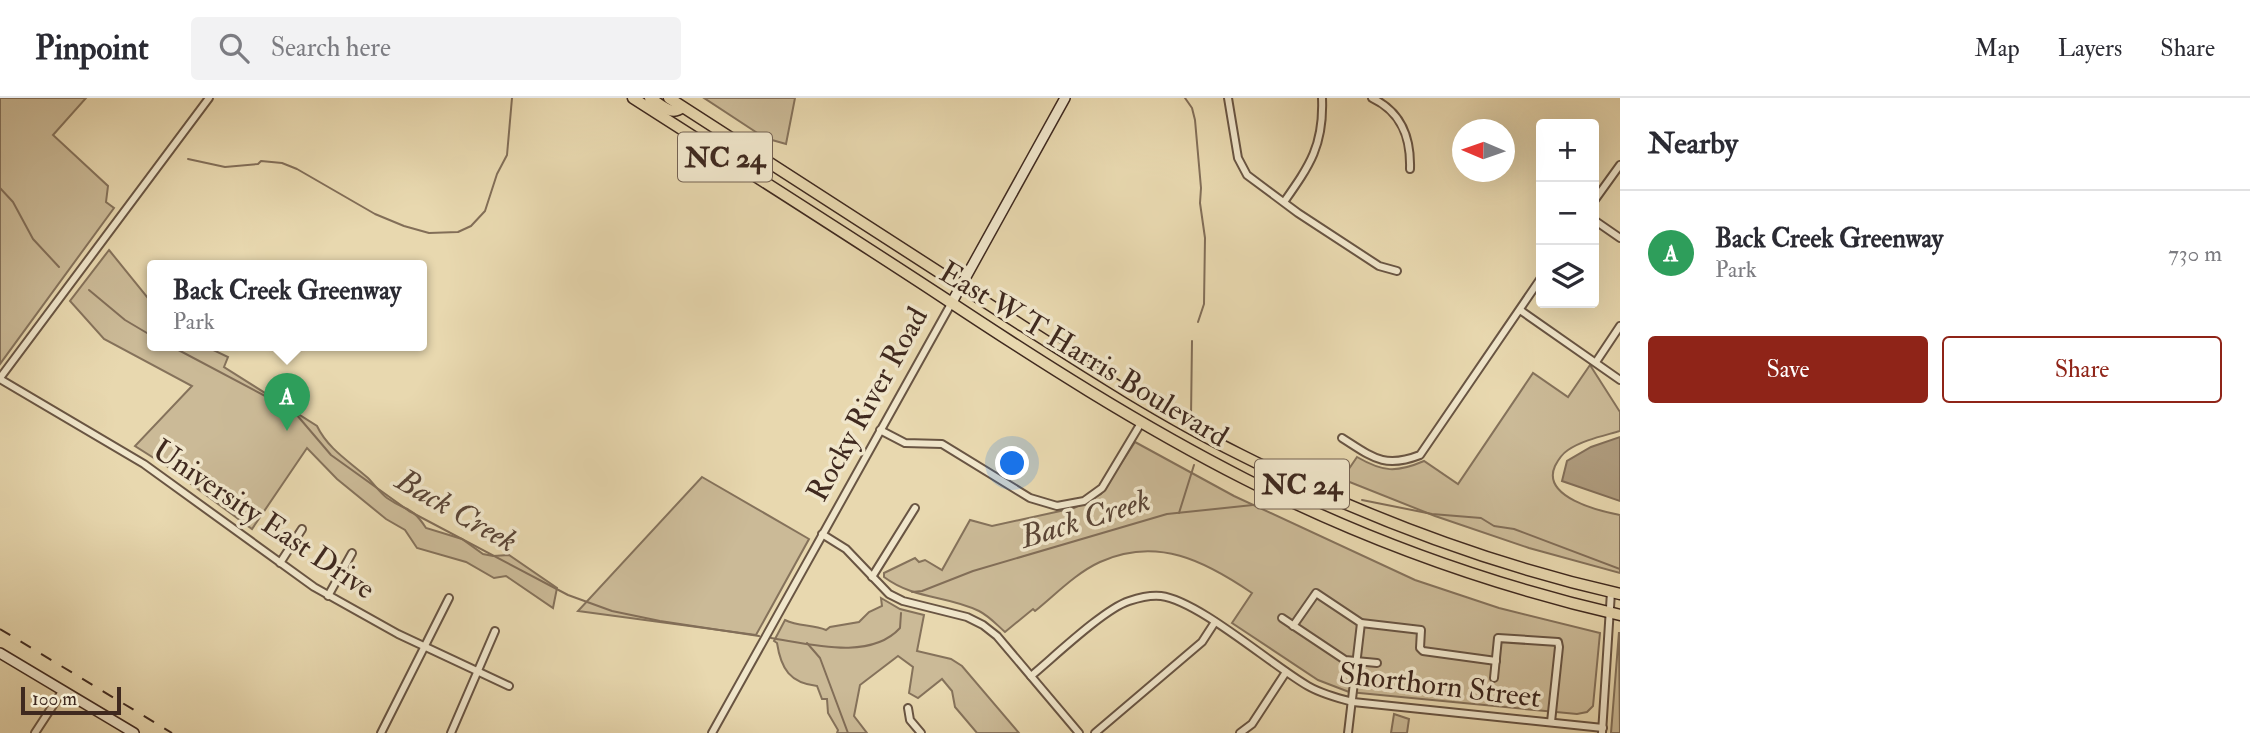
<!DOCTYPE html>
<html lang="en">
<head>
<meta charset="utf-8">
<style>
	body { margin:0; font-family:"IM FELL Double Pica",serif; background:#f2f2f3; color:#2b2b33 }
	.controls { position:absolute; right:21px; top:21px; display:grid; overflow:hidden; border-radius:7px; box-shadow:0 7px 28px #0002 }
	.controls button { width:63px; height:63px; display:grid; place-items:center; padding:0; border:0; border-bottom:2px solid #e1e1e2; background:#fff; color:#2b2b33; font:35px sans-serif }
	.compass { position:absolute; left:1452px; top:21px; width:63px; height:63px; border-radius:50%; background:#fff; box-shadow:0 7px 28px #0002; rotate:272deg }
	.scale { position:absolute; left:21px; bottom:18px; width:100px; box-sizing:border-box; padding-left:7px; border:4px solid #3f291f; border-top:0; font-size:19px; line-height:24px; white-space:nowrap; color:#3f291f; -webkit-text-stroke:5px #f0e6cb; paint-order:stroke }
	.you { position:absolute; left:1013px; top:366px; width:24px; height:24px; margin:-18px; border:5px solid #fff; border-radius:50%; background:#1a73e8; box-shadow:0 0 0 10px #1a73e833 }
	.badge { display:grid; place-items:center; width:46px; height:46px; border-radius:50%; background:#8f2418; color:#fff; font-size:23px; font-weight:700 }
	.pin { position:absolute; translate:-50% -58px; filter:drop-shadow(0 2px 4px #0008) }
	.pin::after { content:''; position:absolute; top:37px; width:24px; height:21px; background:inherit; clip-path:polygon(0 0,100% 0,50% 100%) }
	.popup { position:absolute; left:147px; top:162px; width:280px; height:91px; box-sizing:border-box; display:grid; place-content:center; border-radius:7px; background:#fff; filter:drop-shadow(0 2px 5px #0005); font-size:23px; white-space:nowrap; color:#7c7c81 }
	.popup b { font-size:26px; color:#2b2b33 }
	.popup::after { content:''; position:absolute; left:50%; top:100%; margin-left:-14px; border:14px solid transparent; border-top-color:#fff }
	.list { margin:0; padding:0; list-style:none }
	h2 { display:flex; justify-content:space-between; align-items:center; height:91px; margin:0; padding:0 28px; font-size:30px }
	h2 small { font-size:23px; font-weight:400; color:#7c7c81 }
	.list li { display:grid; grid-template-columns:46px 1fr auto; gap:21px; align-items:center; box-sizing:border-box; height:126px; padding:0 28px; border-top:2px solid #e1e1e2 }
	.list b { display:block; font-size:26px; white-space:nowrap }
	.list p { margin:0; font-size:23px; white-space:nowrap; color:#7c7c81 }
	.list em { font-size:23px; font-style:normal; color:#7c7c81 }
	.actions { display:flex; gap:14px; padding:21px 28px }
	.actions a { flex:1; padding:16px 0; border:2px solid #8f2418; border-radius:7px; text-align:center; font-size:24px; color:#8f2418 }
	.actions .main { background:#8f2418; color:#fff }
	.icon { flex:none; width:38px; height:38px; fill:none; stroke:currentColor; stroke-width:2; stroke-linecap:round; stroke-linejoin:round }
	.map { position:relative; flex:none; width:1620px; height:635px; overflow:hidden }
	header { display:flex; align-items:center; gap:42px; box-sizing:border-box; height:98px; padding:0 35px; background:#fff; border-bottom:2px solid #e1e1e2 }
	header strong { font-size:33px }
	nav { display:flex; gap:38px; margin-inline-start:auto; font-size:24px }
	.search { width:490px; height:63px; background:#f2f2f3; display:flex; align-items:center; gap:18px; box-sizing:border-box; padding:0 24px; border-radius:7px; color:#7c7c81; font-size:26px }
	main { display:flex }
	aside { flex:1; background:#fff }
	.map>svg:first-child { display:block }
	.green { fill:#cbba97; stroke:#85725b; stroke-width:2 }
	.water { fill:#af9c7e; stroke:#826e58; stroke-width:2 }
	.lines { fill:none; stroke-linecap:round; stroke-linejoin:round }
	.stream { stroke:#826e58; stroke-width:2 }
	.street-casing { stroke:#695543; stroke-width:10 }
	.secondary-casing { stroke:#3f291f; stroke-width:12 }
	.primary-casing { stroke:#3f291f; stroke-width:13 }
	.street { stroke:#f0e6cb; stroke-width:6 }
	.secondary { stroke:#f0e6cb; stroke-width:9 }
	.primary { stroke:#e8d8af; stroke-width:10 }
	.rail { stroke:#3f291f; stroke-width:2; stroke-dasharray:12 12; stroke-linecap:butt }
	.labels { text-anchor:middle; stroke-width:7; stroke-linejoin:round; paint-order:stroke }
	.shield { fill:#f0e6cb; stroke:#746253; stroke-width:2 }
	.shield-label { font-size:28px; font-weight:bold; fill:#3f291f }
	.street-label { font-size:30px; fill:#3f291f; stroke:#f0e6cb }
	.water-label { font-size:32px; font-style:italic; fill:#5b4637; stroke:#f0e6cb }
</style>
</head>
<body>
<header>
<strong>Pinpoint</strong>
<div class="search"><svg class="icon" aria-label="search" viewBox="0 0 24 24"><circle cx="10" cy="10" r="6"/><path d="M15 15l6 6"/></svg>Search here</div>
<nav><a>Map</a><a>Layers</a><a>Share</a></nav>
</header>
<main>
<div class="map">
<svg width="1620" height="635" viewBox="0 0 1620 635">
	<rect width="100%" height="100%" fill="#e8d8af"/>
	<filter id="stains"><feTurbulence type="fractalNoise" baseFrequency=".00286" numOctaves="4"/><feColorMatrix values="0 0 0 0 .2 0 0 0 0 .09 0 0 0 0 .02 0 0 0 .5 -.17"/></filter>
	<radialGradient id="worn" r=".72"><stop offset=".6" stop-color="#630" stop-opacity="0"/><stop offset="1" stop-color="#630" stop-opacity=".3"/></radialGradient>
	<g class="green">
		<polygon points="0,0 86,0 53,37 108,88 106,104 114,110 0,266"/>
		<polygon points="704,0 795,0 786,46 765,40"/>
		<path d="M 109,152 L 152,205 L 152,247 L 203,247 L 228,259 L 224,269 L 317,328 C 328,351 350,364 368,380 C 374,386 380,395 387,400 C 407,414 411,407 426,430 L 462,441 L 483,456 L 493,458 L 509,457 L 557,490 L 553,510 L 506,478 L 494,480 L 466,464 L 417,450 L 405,432 L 386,421 L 337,381 L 307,350 L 252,431 L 168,369 L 135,348 L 192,288 L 104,241 L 70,203 Z"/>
		<path d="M 1590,267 L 1620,314 L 1620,333 C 1603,338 1583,342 1568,352 C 1562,356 1558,362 1555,368 C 1541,399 1599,413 1620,417 L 1620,475 L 1529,450 L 1435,418 L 1342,381 L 1357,359 C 1383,374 1396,375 1424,363 L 1458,386 L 1533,275 L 1568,299 Z"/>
		<path d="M 1135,344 L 1234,398 L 1415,482 L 1499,510 L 1600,535 L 1593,608 L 1587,614 L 1577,616 L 1349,594 L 1318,582 L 1232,525 L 1252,495 C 1205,463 1157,438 1100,464 C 1076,475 1056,496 1035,513 L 1033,511 L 1005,534 C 997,527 989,518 979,513 C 947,497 915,502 884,479 L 884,475 L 915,460 L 919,464 L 925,462 L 942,472 L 970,422 L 992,428 L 1074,410 L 1101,396 Z"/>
		<polygon points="702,379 809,441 756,537 578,513"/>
		<path d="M 881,500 L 900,511 L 924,517 L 917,553 L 951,561 L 962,568 L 1019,635 L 977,635 L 955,609 L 952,593 L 942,581 L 918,600 L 909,595 L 913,569 L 898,558 L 860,587 L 854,618 L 867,635 L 837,635 L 838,632 L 828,615 L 827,601 L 822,601 L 817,588 C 790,585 781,571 777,545 L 774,543 L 785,522 C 799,529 812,526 826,532 L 830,529 L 859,524 L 869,514 L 882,508 Z"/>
		<polygon points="1619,534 1620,635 1611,635"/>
		<polygon points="1394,616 1409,621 1407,635 1391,635"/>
	</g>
	<polygon class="water" points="1620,339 1620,403 1562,383 1567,363 1591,349"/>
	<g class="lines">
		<g class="stream">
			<polyline points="1185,0 1192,10 1195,22 1201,90 1200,105 1205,140 1204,206 1198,224"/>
			<polyline points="188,61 225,69 258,66 261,63 282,65 297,71 375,116 404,128 429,135 458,134 471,128 485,113 497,76 507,57 512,0"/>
			<polyline points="0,90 13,104 33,141 59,169"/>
			<polyline points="89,192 125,222 152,238"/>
			<polyline points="169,247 284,308 296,316 331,357 409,413 568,497 612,513 660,523 759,538"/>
			<polyline points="1191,319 1192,243"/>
			<polyline points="1362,402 1432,416 1481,420 1494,428 1514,431 1620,471"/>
			<polyline points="1179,415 1194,367"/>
			<polyline points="912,494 922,493 973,473 1167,416 1273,405"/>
			<path d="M 771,540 C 810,546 870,563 900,530 L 901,515"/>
			<polyline points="807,545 820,560 848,635"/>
		</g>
		<g class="street-casing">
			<g id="street">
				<polyline points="1228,0 1238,60 1247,77 1298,115 1379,168 1397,173"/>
				<path d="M 1372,0 C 1402,14 1411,40 1410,71"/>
				<polyline points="1594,103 1620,67"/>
				<path d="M 1284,104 C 1310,67 1324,47 1322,0"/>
				<polyline points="1594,122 1620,140"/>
				<polyline points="1520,212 1620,282"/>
				<polyline points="1596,264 1620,228"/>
				<polyline points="0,280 209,0"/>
				<polyline points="0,281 144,366 314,489 398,536 509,588"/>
				<polyline points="880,332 905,345 942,346 1030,400 1057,408 1084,403 1102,390 1141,325"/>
				<path d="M 1342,340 C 1372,359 1384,371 1420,357 L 1541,180"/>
				<polyline points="822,436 846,451 889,496 903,503 967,519 983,527 997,538 1079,635"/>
				<polyline points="280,465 302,431"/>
				<polyline points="872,479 915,410"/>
				<polyline points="328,498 352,455"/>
				<polyline points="1282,520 1345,562 1377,565"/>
				<polyline points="1293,528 1316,495 1361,525 1421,532 1420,550 1423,553 1496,563"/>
				<path d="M 1031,578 C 1054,559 1104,511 1129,503 C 1138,500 1152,497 1161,498 C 1199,503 1270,566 1308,588 C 1322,596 1337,600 1353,604 L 1603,630"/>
				<polyline points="1494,580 1498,540 1558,544 1559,549 1551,624"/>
				<polyline points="908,610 910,622 921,635"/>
				<polyline points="35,635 63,592"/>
				<polyline points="381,635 449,500"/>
				<polyline points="451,635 495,533"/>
				<polyline points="712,635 951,206"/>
				<polyline points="1095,635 1202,544 1215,524"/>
				<polyline points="1240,635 1252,626 1286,574"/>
				<polyline points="1348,635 1361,525"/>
				<polyline points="1602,635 1611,494"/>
			</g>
		</g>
		<g class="secondary-casing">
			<g id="secondary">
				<polyline points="951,206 1065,0"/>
				<polyline points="0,555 134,635"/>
			</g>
		</g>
		<g class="primary-casing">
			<g id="primary">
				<path d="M 633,0 C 736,66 839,131 941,198 C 1039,263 1139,327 1245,381 C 1363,441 1491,487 1620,517"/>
				<path d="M 650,0 C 660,6 672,19 682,9"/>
				<path d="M 669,0 C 777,69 885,139 993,209 C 1073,260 1153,313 1239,356 C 1360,417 1488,466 1620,496"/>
			</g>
		</g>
		<use href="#street" class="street"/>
		<use href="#secondary" class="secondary"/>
		<use href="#primary" class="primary"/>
		<polyline class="rail" points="0,531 172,635"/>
	</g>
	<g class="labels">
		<g class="shield">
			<rect x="678" y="34.5" width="94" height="49" rx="5"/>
			<rect x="1255" y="361.5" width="94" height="49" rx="5"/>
		</g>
		<g class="shield-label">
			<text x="725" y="69">NC 24</text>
			<text x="1302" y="396">NC 24</text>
		</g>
		<g class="street-label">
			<text transform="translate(1084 256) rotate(31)" y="10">East W T Harris Boulevard</text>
			<text transform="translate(867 306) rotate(-61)" y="10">Rocky River Road</text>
			<text transform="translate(264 421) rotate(34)" y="10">University East Drive</text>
			<text transform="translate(1440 587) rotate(7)" y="10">Shorthorn Street</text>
		</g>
		<g class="water-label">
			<text transform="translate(457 412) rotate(30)" y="11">Back Creek</text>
			<text transform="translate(1085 420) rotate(-17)" y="11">Back Creek</text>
		</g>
	</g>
	<rect width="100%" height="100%" filter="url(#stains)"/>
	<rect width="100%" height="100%" fill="url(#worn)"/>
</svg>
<div class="controls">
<button>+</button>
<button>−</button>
<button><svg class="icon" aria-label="layers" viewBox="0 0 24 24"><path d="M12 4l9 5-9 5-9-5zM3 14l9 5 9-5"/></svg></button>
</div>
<svg class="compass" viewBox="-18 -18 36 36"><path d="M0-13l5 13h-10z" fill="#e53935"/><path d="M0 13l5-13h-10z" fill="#7c7c81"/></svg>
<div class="scale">100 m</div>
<div class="you"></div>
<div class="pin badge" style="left:287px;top:333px;background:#2e9e5b">A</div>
<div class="popup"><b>Back Creek Greenway</b>Park</div>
</div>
<aside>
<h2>Nearby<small></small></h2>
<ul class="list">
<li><span class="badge" style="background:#2e9e5b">A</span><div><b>Back Creek Greenway</b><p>Park</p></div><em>730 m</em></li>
</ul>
<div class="actions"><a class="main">Save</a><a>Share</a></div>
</aside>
</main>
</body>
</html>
